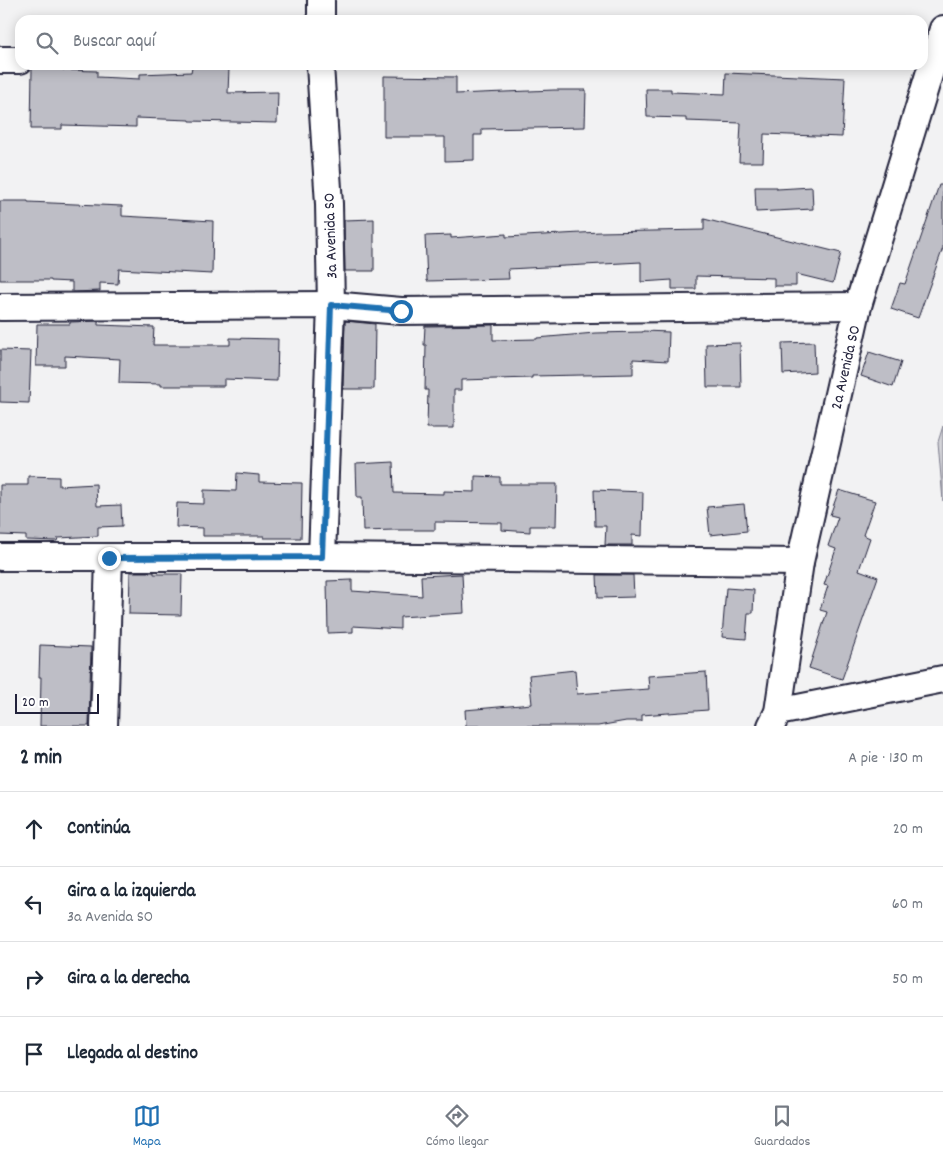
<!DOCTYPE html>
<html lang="es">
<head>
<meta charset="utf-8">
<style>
	body { margin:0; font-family:Dekko,sans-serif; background:#f6f6f7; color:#1f2937 }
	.scale { position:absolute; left:15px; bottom:12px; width:84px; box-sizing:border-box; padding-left:5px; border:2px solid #22223b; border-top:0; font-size:14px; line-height:18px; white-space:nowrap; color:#22223b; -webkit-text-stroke:4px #fff; paint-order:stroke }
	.stop { position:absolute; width:15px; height:15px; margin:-11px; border:4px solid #1f6fb2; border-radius:50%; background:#fff }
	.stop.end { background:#1f6fb2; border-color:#fff; box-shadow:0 1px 5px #0008 }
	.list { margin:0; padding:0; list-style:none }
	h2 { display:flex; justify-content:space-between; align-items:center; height:65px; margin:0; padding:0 20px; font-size:21px }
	h2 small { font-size:16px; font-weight:400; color:#747a83 }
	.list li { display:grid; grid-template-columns:32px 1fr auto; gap:15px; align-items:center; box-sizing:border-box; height:75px; padding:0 20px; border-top:1px solid #e0e1e3 }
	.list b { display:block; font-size:19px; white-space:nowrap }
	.list p { margin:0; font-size:16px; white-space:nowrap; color:#747a83 }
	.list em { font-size:16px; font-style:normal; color:#747a83 }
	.icon { flex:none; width:28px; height:28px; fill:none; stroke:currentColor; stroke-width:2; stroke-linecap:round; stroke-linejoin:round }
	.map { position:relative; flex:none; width:943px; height:726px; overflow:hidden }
	.search { position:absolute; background:#fff; box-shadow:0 2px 12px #0003; left:15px; right:15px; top:15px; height:55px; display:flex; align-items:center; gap:12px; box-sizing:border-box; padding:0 18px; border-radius:15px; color:#747a83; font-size:19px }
	.sheet { height:365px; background:#fff }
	nav { display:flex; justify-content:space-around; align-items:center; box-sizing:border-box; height:70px; border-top:1px solid #e0e1e3; background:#fff; font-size:14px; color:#747a83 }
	nav a { display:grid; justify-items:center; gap:2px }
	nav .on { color:#1f6fb2 }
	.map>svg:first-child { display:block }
	.green { fill:#d3d3d8; stroke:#7a7a8a }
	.building { fill:#bebec6; stroke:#22223b }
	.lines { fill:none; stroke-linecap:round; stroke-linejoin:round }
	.street-casing { stroke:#22223b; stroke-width:30 }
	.street { stroke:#fff; stroke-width:26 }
	.route { stroke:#1f6fb2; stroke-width:6 }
	.labels { text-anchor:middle; stroke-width:4; stroke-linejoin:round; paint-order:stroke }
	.street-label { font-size:16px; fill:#22223b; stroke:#fff }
</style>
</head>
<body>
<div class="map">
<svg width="943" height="726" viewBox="0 0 943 726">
	<rect width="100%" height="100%" fill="#f2f2f3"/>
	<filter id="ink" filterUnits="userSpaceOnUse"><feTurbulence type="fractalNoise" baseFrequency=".02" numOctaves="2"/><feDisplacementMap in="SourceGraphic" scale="10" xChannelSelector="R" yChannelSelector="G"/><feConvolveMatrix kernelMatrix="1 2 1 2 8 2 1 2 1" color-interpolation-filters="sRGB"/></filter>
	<g filter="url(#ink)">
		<polygon class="green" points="943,426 943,501 938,442"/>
		<g class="building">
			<polygon points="34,65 63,65 63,70 97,71 97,77 140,79 140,74 191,72 192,67 229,68 228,93 278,92 277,123 190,121 190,120 136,118 136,127 62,125 62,129 31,129 32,69"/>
			<polygon points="726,73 845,78 842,137 764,134 763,162 739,162 741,123 686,121 686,118 647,117 646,89 671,89 671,92 725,94"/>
			<polygon points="384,76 456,77 456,94 554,90 586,90 585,127 482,129 482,135 474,135 474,160 445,161 445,137 384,137"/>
			<polygon points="939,185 943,185 943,248 918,318 891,309 900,283 905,284"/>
			<polygon points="755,187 777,187 777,189 812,187 813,209 756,212"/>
			<polygon points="0,201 28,201 28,202 122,206 122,216 213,221 212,274 119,269 118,284 100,283 100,291 72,292 72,282 51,281 51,280 0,280"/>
			<polygon points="374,219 374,271 345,271 344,220"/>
			<polygon points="704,219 841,253 833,283 796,274 796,286 774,286 774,278 696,276 696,289 672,289 672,280 641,282 641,262 508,269 509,279 427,281 425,236 451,235 451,238 506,234 506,237 600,232 704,230"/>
			<polygon points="98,321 98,325 154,327 153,345 230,345 230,338 278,339 277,381 224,379 224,386 161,386 161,384 119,383 120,359 65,356 65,366 36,366 37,324 70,324 70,322"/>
			<polygon points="345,321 375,324 374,389 343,389"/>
			<polygon points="493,325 493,340 537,339 537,338 595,333 643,332 643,331 669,332 668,361 633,359 633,374 532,376 532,378 461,380 461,390 454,390 454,428 427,428 428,390 425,390 426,345 424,345 425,326"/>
			<polygon points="814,342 815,372 783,374 782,343"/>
			<polygon points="740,343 741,387 707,387 706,344"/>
			<polygon points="0,350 31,351 29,403 0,402"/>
			<polygon points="869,352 901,362 893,387 861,376"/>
			<polygon points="393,462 394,493 444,494 444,491 475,492 475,476 500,477 500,484 557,484 556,526 530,526 530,532 502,530 502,523 435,522 435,530 394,530 363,531 362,497 357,497 356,464"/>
			<polygon points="237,473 259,475 259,482 302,483 301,538 264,538 264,536 203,536 203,528 176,527 177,503 204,504 204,490 236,491"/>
			<polygon points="28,476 59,477 59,486 96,484 97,506 121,505 122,526 98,527 98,536 58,538 57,541 26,540 26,536 0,535 0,485 28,485"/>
			<polygon points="594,490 643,492 642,536 632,535 632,545 605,545 606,526 595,526"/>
			<polygon points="839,490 875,501 863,535 870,538 859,570 878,577 842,679 809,668 827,612 820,610 828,586 824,585 836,549 828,546 838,517 830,515"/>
			<polygon points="744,504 747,531 710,535 707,507"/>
			<polygon points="130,572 154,572 154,574 182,574 181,615 129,614"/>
			<polygon points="462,574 464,613 400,617 400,629 353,626 353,632 328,633 327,581 352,580 352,591 422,596 421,576"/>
			<polygon points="597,575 633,575 634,597 598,598"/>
			<polygon points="726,588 754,590 753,613 748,613 746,639 722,637"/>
			<polygon points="40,645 91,647 89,726 40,726 41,677 39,677"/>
			<polygon points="575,670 577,694 649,689 648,676 706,672 708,710 642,715 642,721 626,721 598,726 466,726 465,710 532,704 529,675"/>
		</g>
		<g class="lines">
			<g class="street-casing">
				<g id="street">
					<polyline points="321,20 321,0"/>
					<polyline points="0,60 20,60"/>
					<polyline points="320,65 329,204 331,305 322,557"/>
					<polyline points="0,307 331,305 401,311 858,306"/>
					<polyline points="0,557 322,557 800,562"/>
					<polyline points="778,712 943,679"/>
					<polyline points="104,726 109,558"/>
					<polyline points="771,726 778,712 800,562 858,306 943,29"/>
				</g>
			</g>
			<use href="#street" class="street"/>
		</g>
	</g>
	<g class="lines" filter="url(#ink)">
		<polyline class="route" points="109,558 322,557 331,305 401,311"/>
	</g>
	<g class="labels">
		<g class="street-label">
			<text transform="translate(329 236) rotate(-92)" y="6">3a Avenida SO</text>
			<text transform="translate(844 367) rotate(-77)" y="6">2a Avenida SO</text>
		</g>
	</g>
</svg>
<div class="scale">20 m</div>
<div class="stop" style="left:401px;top:311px"></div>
<div class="stop end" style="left:109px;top:558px"></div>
<div class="search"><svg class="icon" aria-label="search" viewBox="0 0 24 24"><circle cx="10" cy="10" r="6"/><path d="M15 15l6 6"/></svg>Buscar aquí</div>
</div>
<section class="sheet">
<h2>2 min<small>A pie · 130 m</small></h2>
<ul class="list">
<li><svg class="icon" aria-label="ahead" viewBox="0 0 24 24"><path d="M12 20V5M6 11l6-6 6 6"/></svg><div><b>Continúa</b></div><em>20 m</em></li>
<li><svg class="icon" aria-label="left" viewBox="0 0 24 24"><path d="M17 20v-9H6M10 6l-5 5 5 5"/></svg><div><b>Gira a la izquierda</b><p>3a Avenida SO</p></div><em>60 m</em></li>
<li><svg class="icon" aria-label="right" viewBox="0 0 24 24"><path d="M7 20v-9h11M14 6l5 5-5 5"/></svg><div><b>Gira a la derecha</b></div><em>50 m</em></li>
<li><svg class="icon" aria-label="arrive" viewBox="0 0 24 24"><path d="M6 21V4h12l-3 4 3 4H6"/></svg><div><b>Llegada al destino</b></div></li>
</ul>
</section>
<nav>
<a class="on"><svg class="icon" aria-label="map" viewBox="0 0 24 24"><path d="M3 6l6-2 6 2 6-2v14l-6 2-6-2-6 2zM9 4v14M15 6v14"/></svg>Mapa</a>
<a><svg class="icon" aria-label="directions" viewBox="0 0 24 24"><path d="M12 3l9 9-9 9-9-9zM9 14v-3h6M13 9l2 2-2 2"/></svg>Cómo llegar</a>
<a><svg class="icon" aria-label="saved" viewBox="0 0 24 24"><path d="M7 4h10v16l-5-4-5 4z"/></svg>Guardados</a>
</nav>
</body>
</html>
